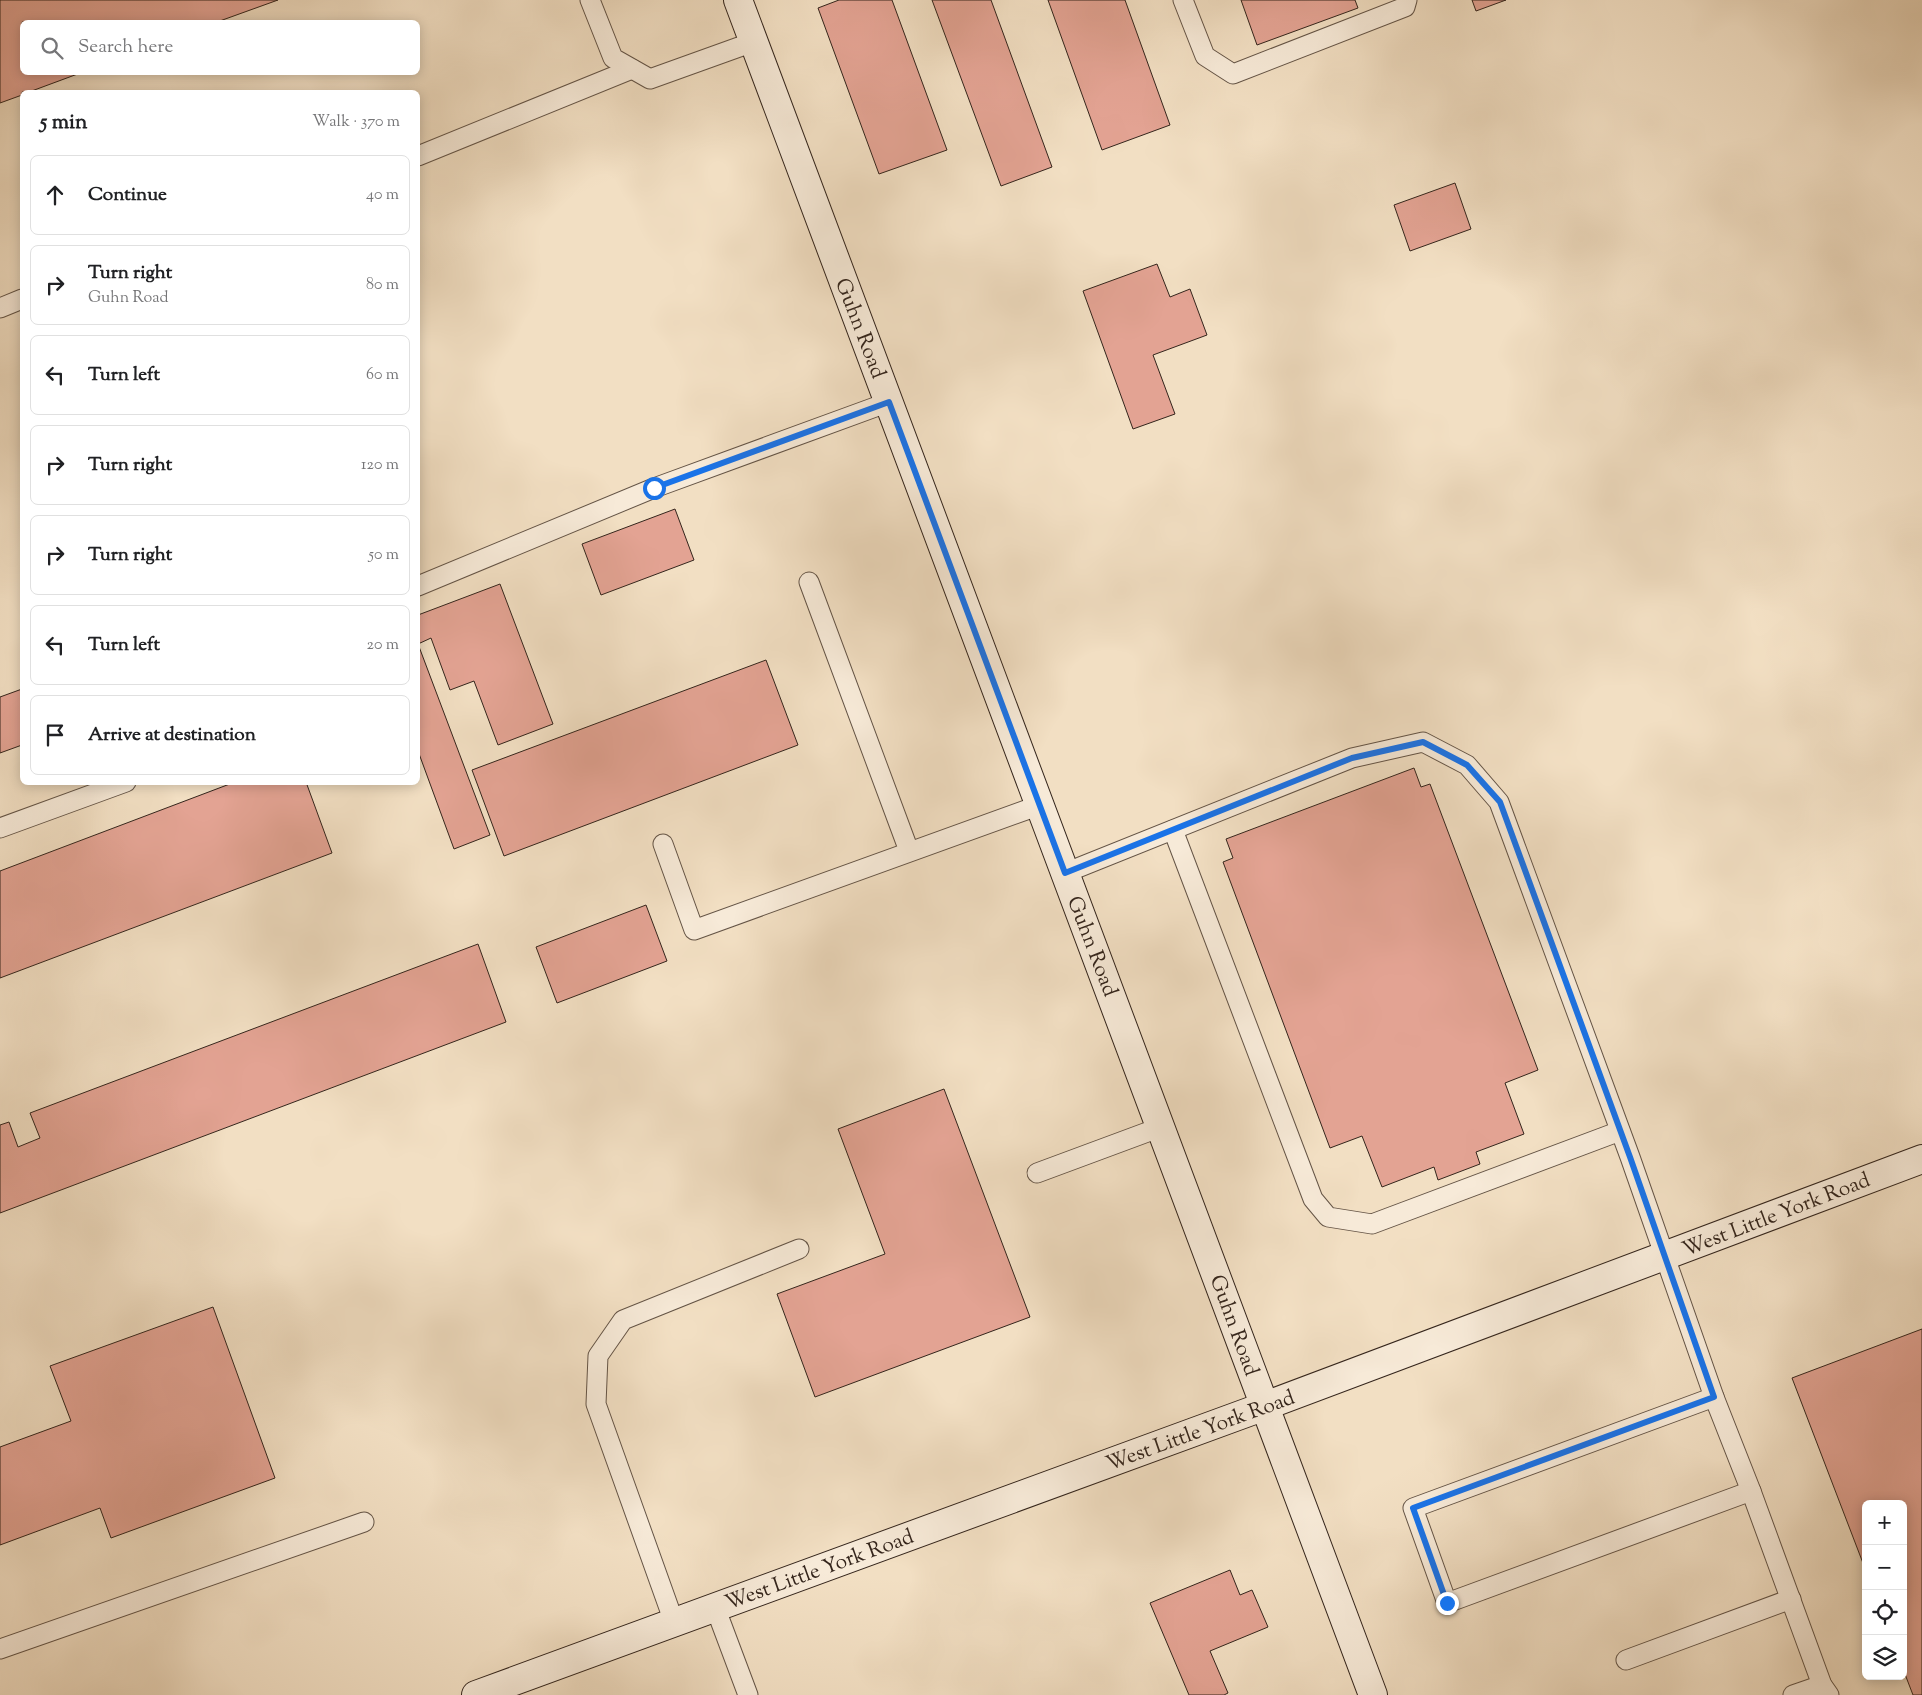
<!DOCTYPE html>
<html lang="en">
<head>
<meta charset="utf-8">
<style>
	body { margin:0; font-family:"Sorts Mill Goudy",serif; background:#f2f2f2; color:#202124 }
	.controls { position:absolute; right:15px; bottom:15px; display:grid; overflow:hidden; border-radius:8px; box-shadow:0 2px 12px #0003 }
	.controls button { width:45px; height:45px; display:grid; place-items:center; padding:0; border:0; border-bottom:1px solid #e0e0e0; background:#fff; color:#202124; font:25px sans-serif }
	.stop { position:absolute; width:15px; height:15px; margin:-11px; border:4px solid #1a73e8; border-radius:50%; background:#fff }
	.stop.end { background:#1a73e8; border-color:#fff; box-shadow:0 1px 5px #0008 }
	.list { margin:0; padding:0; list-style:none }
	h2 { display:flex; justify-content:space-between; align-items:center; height:65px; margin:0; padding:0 20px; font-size:21px }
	h2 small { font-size:16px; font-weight:400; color:#757577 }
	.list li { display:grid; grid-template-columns:32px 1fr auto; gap:15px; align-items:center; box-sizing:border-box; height:80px; margin:0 10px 10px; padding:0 10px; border:1px solid #e0e0e0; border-radius:8px }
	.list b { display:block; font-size:19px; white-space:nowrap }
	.list p { margin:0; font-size:16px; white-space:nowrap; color:#757577 }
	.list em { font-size:16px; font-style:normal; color:#757577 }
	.icon { flex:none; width:28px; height:28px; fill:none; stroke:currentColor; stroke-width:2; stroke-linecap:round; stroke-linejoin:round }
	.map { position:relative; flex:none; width:1922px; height:1695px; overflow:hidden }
	.search { position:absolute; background:#fff; box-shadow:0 2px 12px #0003; left:20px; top:20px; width:400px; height:55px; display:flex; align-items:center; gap:12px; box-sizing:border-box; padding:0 18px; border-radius:8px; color:#757577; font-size:19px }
	.panel { position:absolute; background:#fff; box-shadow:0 2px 12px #0003; left:20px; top:90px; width:400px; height:695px; border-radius:8px }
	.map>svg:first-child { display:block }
	.building { fill:#e3a393; stroke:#34251c }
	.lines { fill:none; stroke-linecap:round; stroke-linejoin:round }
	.lane-casing { stroke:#645446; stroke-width:21 }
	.secondary-casing { stroke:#34251c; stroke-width:30 }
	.lane { stroke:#f7ead8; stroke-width:19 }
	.secondary { stroke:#f7ead8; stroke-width:28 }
	.route { stroke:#1a73e8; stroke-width:6 }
	.labels { text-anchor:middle; stroke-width:4.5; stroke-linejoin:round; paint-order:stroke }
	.street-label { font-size:21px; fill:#34251c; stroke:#f7ead8 }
</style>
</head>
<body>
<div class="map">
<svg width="1922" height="1695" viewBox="0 0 1922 1695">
	<rect width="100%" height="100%" fill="#f2dfc3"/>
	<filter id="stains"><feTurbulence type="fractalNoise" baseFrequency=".004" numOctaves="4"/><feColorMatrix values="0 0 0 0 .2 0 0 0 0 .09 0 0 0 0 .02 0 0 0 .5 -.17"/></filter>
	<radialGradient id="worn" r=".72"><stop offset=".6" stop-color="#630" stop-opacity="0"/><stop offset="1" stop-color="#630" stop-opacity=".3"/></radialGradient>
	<g class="building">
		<polygon points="0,0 278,0 217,22 22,22 22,72 83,72 29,92 22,92 22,95 0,103"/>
		<polygon points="839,0 892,0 947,150 879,174 818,8"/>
		<polygon points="932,0 991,0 1052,167 1001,186"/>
		<polygon points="1048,0 1125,0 1170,125 1102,150"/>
		<polygon points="1241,0 1355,0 1358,8 1257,45"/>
		<polygon points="1472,0 1506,0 1476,11"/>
		<polygon points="1455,183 1471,229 1410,251 1394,205"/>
		<polygon points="1157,264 1170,297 1190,289 1207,335 1153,355 1175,414 1133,429 1083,291"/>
		<polygon points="675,509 694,560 601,595 582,544"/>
		<polygon points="500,584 553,724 498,745 474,681 450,690 431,638 418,644 418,615"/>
		<polygon points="418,644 490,835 454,849 418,751"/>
		<polygon points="766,660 798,745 504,856 472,770"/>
		<polygon points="22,689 22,745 0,753 0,697"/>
		<polygon points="1414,768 1421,787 1430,784 1538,1070 1505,1083 1524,1134 1476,1152 1480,1164 1438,1180 1434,1167 1382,1187 1362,1136 1330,1148 1223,862 1233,858 1226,839"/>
		<polygon points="235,782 306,782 332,853 0,978 0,871"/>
		<polygon points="646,905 667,961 557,1003 536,947"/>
		<polygon points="478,944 506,1022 0,1213 0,1125 9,1122 18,1147 40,1138 30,1113"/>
		<polygon points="944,1089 1030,1317 815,1397 777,1294 885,1254 838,1129"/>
		<polygon points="213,1307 275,1478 111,1538 100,1508 0,1545 0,1447 71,1421 50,1366"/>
		<polygon points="1922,1329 1922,1695 1913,1695 1903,1669 1903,1504 1866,1504 1866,1571 1792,1378"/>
		<polygon points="1230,1570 1240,1595 1252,1590 1268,1627 1210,1651 1228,1693 1224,1695 1189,1695 1150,1603"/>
	</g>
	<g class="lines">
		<g class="lane-casing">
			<g id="lane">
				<polyline points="590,0 613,58 650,79 753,42"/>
				<polyline points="1183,0 1205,56 1233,74 1405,7 1407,0"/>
				<polyline points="418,156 632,69"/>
				<polyline points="0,308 22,299"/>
				<polyline points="809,582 909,851"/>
				<polyline points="418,586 654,488 889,402"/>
				<polyline points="0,828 126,782"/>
				<polyline points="1173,830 1313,1199 1328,1217 1372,1224 1620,1131"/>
				<polyline points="663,844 694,930 1040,805"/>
				<polyline points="1065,873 1352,758 1423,742 1467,765 1499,802 1630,1157 1714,1397 1751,1491 1822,1685 1829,1695"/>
				<polyline points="1037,1173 1161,1127"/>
				<polyline points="1714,1397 1413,1508 1447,1603 1751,1491"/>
				<polyline points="715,1607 748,1695"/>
				<polyline points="674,1622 596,1404 598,1356 623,1320 799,1249"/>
				<polyline points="0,1649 364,1522"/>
				<polyline points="1626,1660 1791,1599"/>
				<polyline points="1793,1695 1822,1685"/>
			</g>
		</g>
		<g class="secondary-casing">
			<g id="secondary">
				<polyline points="738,0 1373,1695"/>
				<polyline points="476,1695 1265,1406 1922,1159"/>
			</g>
		</g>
		<use href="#lane" class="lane"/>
		<use href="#secondary" class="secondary"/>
	</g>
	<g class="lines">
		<polyline class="route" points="654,488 889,402 1065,873 1352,758 1423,742 1467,765 1500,802 1630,1157 1714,1397 1413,1508 1447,1603"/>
	</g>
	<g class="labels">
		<g class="street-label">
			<text transform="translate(861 328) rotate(69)" y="7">Guhn Road</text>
			<text transform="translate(1093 946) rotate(69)" y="7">Guhn Road</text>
			<text transform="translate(1776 1214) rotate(-21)" y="7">West Little York Road</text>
			<text transform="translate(1235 1325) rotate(70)" y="7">Guhn Road</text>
			<text transform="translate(1200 1430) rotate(-20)" y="7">West Little York Road</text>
			<text transform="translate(819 1569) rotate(-20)" y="7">West Little York Road</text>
		</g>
	</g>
	<rect width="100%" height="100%" filter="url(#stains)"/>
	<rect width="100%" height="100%" fill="url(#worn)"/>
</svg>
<div class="controls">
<button>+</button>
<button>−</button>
<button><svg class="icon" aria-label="locate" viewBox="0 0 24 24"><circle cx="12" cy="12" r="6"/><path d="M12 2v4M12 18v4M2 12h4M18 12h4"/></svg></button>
<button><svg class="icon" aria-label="layers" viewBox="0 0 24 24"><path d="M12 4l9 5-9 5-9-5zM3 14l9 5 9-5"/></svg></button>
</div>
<div class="stop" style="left:654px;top:488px"></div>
<div class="stop end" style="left:1447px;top:1603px"></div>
<div class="search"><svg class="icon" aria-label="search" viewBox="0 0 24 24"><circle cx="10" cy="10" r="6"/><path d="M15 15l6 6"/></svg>Search here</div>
<section class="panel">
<h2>5 min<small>Walk · 370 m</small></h2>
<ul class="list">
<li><svg class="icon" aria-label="ahead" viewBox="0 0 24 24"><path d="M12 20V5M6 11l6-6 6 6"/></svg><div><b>Continue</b></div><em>40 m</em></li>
<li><svg class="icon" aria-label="right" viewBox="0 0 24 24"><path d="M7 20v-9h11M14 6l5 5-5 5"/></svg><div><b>Turn right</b><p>Guhn Road</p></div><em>80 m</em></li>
<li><svg class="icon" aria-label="left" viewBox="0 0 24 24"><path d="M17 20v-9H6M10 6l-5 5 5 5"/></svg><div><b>Turn left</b></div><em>60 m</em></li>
<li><svg class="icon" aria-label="right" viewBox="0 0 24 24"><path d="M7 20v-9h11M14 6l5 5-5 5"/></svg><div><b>Turn right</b></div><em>120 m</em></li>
<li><svg class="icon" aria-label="right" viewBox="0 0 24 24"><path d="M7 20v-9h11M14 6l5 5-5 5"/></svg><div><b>Turn right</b></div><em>50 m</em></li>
<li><svg class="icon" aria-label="left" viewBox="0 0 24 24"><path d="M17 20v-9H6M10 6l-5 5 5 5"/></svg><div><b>Turn left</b></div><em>20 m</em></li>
<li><svg class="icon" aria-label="arrive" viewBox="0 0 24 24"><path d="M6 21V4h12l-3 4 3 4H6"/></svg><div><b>Arrive at destination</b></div></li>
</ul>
</section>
</div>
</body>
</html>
